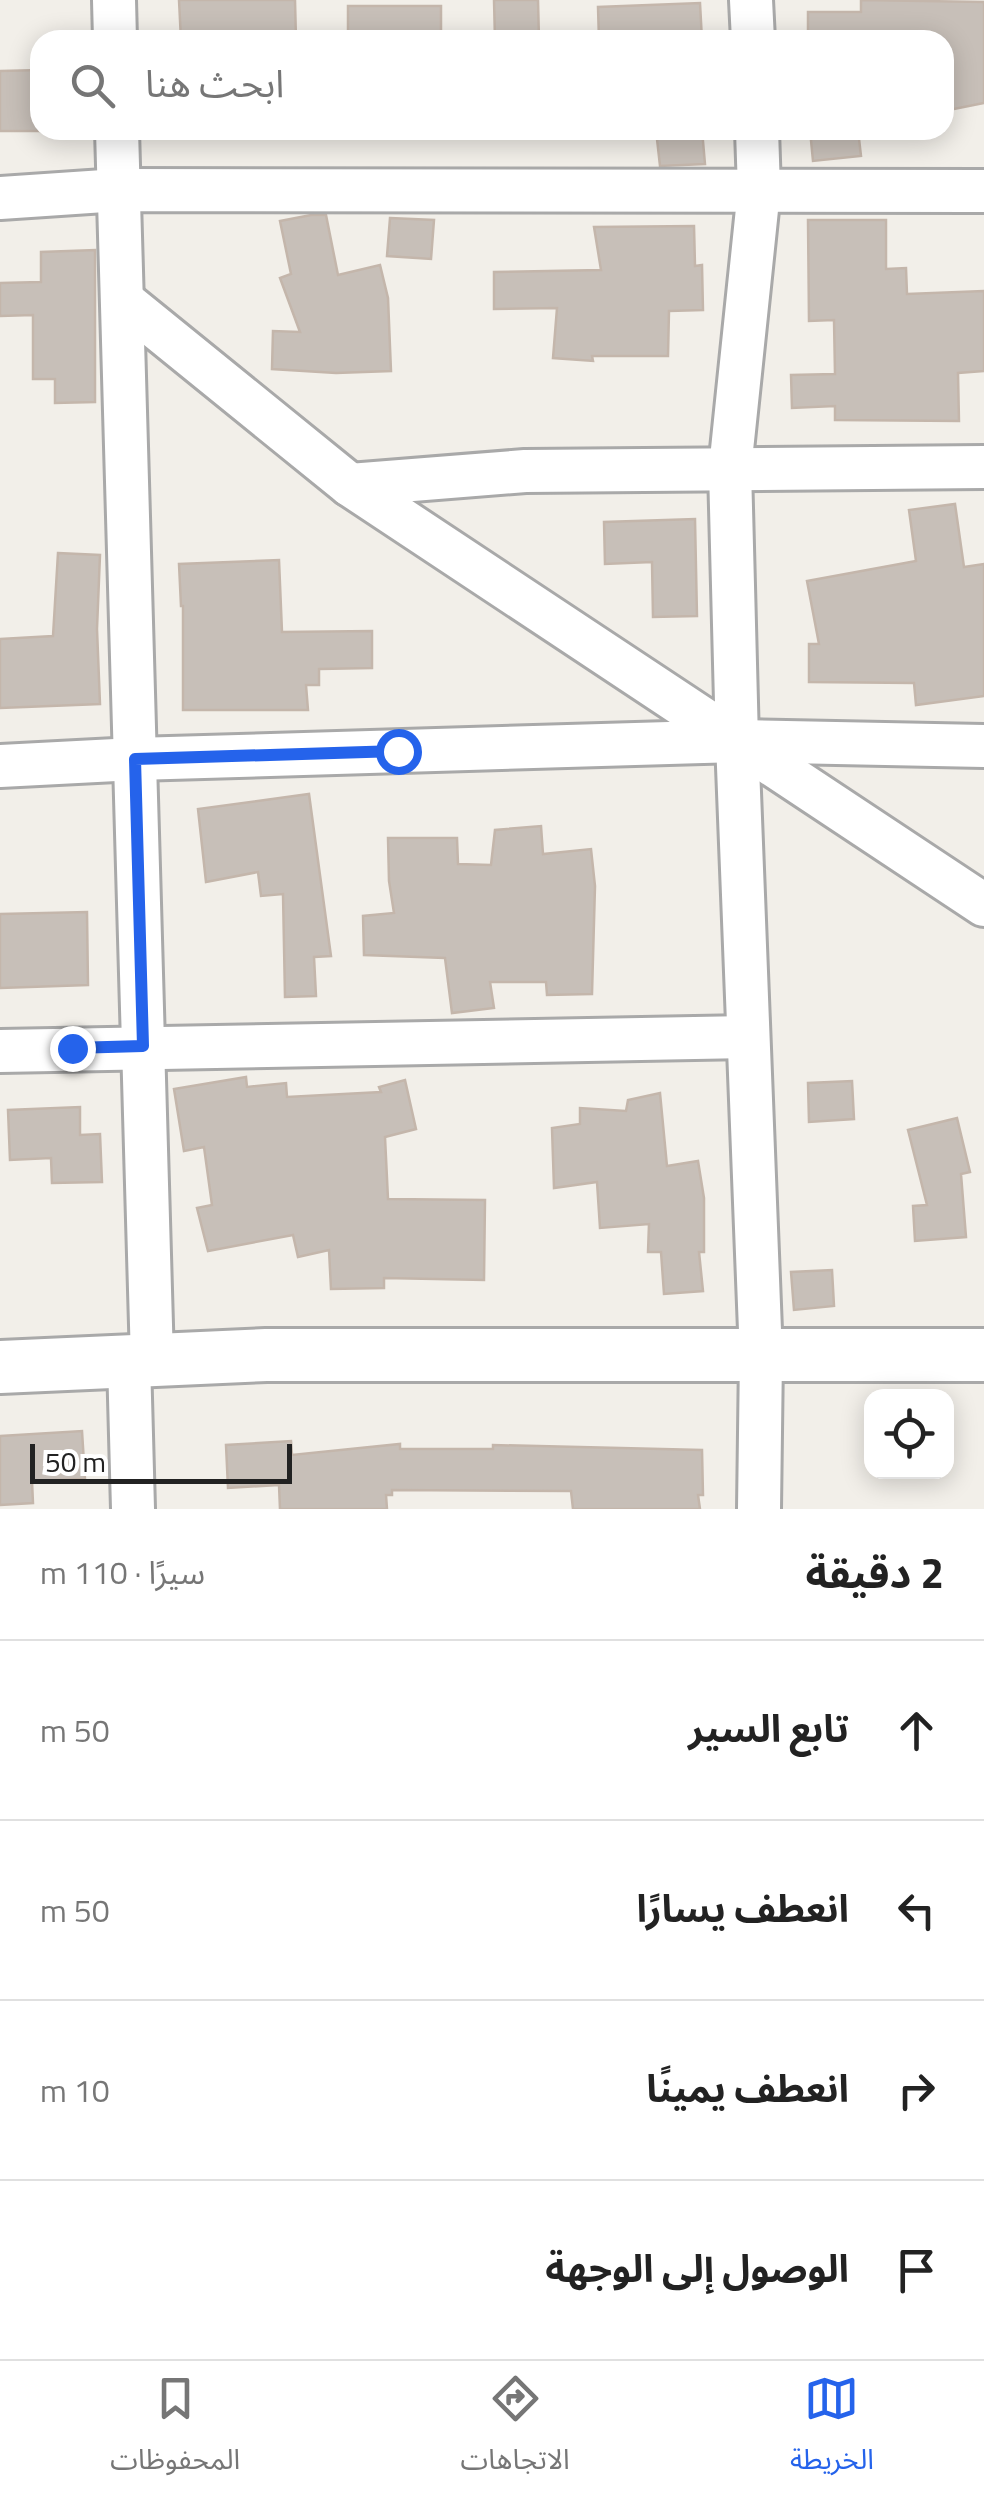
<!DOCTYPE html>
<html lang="ar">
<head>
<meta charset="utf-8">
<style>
	body { margin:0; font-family:"Titillium Web","Noto Sans Arabic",sans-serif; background:#f6f6f6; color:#222; direction:rtl }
	.controls { position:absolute; right:30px; bottom:30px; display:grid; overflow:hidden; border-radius:20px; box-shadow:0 5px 25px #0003 }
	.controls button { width:90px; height:90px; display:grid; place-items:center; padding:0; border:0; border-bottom:2px solid #e0e0e0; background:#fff; color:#222; font:50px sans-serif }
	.scale { position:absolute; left:30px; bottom:25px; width:262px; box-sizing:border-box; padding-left:10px; border:5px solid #222; border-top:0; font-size:28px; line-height:35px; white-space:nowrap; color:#222; -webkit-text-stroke:8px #fff; paint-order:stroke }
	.stop { position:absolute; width:30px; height:30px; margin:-22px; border:8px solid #2563eb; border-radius:50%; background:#fff }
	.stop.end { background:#2563eb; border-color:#fff; box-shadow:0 2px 10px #0008 }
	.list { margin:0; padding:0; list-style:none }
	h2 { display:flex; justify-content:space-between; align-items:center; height:130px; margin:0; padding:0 40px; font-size:42px }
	h2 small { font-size:32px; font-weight:400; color:#767676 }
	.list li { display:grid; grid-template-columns:65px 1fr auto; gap:30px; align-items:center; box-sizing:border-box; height:180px; padding:0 40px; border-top:2px solid #e0e0e0 }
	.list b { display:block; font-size:38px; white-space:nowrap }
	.list em { font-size:32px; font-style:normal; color:#767676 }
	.icon { flex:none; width:55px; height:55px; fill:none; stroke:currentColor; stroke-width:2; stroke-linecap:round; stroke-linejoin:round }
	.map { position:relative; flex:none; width:984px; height:1509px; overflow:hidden; direction:ltr }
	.search { position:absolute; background:#fff; box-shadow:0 5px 25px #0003; left:30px; right:30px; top:30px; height:110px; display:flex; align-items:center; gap:25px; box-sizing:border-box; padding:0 35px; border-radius:30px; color:#767676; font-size:38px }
	.sheet { height:850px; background:#fff }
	nav { display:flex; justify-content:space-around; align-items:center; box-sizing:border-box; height:140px; border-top:2px solid #e0e0e0; background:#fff; font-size:28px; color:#767676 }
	nav a { display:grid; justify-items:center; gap:5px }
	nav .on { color:#2563eb }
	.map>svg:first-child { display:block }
	.building { fill:#c7bfb8; stroke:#c4b6ab; stroke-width:2.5 }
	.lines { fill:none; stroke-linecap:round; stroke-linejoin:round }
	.minor-casing { stroke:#a9a9a9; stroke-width:48 }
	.tertiary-casing { stroke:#a9a9a9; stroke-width:58 }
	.minor { stroke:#fff; stroke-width:42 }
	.tertiary { stroke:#fff; stroke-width:52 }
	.route { stroke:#2563eb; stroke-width:12 }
</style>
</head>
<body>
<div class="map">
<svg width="984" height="1509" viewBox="0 0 984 1509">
	<rect width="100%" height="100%" fill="#f2efe9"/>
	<g class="building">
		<polygon points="179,0 295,0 296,40 181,40"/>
		<polygon points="494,0 538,0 539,40 495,40"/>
		<polygon points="861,0 984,2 984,103 944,111 944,40 808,40 808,12 861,12"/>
		<polygon points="700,3 702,40 599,40 598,7"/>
		<rect x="348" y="6" width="93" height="34"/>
		<polygon points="40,70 40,131 0,131 0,71"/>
		<polygon points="656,130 702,130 705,164 660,166"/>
		<polygon points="810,130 858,130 861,156 813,161"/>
		<polygon points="311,215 326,215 338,275 380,265 388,298 391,371 336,373 272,369 273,331 300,332 280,278 291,274 280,221"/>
		<polygon points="390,218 434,220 431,259 387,256"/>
		<polygon points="808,220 886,220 886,269 906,268 907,294 984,291 984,371 958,373 959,421 835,420 835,406 792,408 791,375 835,374 834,320 809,321"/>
		<polygon points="694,226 695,266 702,265 703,310 669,311 668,356 592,356 593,361 553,358 557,308 494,309 494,272 601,270 594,227"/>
		<polygon points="95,250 95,402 55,403 55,379 33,379 33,315 0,316 0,283 41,282 41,252"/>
		<polygon points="955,504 964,567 984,564 984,696 916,705 914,683 809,682 809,644 819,644 807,581 916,561 909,510"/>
		<polygon points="695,519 697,616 653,617 652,562 605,564 604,522"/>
		<polygon points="58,553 100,555 97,629 100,704 0,708 0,639 53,636"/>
		<polygon points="279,560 282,632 372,631 372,668 319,669 319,685 306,685 308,710 183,710 183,606 181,606 179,564"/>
		<polygon points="309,794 331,956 314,957 316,996 285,997 283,894 261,896 258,872 206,882 198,809"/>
		<polygon points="541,826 543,854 591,849 595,886 592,994 547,995 546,982 490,982 494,1008 452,1013 445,958 364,955 363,916 394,913 389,881 388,838 457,838 458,864 491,865 495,830"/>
		<polygon points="87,912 88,985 0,988 0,914"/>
		<polygon points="246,1077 247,1087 286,1083 287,1097 381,1092 379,1087 405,1080 416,1129 385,1137 388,1199 485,1200 484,1280 384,1278 384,1288 331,1289 329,1250 298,1257 293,1235 208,1251 197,1208 212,1205 204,1147 184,1151 174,1089"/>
		<polygon points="852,1081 854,1119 809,1122 808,1083"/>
		<polygon points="660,1093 667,1166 698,1161 704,1198 704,1252 699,1252 703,1291 664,1294 661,1252 648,1252 649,1224 600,1228 597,1182 554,1188 552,1128 580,1124 580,1108 626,1111 628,1100"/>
		<polygon points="80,1107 80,1135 100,1134 102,1182 52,1183 51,1158 10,1160 8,1110"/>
		<polygon points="957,1118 970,1172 961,1174 966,1237 915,1241 913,1206 927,1205 908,1130"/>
		<polygon points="832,1270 834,1306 794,1310 791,1272"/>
		<polygon points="82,1431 85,1479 32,1481 33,1503 0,1505 0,1436"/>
		<polygon points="291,1441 292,1455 400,1444 400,1449 493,1449 493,1445 702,1450 703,1495 698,1495 700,1509 573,1509 571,1491 392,1490 392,1495 386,1495 387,1509 280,1509 279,1485 228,1488 226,1445"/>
	</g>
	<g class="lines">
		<g class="minor-casing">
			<g id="minor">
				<polyline points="114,0 115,40"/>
				<polyline points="751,0 753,40"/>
				<polyline points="117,130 152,1360"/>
				<polyline points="757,130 759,190 730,469 737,741 761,1356 759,1509"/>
				<polyline points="0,198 119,190 984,191"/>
				<polyline points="122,300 350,485 984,905"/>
				<polyline points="350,485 525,471 984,467"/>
				<polyline points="0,766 135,759 737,741 984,746"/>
				<polyline points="0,1051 748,1037"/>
				<polyline points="129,1361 133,1509"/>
			</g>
		</g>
		<g class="tertiary-casing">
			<polyline id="tertiary" points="0,1367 266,1355 984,1355"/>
		</g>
		<use href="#minor" class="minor"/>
		<use href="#tertiary" class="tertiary"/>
	</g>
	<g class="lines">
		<polyline class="route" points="72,1048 143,1046 135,759 398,751"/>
	</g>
</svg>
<div class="controls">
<button><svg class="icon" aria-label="locate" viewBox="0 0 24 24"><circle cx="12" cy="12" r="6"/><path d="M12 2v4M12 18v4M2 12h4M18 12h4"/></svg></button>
</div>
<div class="scale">50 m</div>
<div class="stop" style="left:398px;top:751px"></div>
<div class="stop end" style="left:72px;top:1048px"></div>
<div class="search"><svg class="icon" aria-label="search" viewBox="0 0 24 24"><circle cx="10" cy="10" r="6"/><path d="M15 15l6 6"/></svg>ابحث هنا</div>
</div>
<section class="sheet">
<h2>2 دقيقة<small>سيرًا · 110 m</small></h2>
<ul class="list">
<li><svg class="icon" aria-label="ahead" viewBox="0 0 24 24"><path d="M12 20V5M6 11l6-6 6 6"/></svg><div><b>تابع السير</b></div><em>50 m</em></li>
<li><svg class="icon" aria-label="left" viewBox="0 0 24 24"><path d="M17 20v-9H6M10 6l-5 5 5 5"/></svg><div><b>انعطف يسارًا</b></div><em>50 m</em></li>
<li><svg class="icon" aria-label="right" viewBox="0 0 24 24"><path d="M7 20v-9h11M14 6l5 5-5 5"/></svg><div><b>انعطف يمينًا</b></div><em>10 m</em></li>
<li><svg class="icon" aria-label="arrive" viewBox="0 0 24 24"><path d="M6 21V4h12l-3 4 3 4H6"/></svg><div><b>الوصول إلى الوجهة</b></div></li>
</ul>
</section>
<nav>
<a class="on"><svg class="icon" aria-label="map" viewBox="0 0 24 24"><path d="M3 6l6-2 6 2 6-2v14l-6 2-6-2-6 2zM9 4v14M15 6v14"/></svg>الخريطة</a>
<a><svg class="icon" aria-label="directions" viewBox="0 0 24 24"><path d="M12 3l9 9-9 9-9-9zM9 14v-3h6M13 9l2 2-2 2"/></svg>الاتجاهات</a>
<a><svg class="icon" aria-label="saved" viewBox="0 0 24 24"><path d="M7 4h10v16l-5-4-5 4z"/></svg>المحفوظات</a>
</nav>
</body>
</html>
